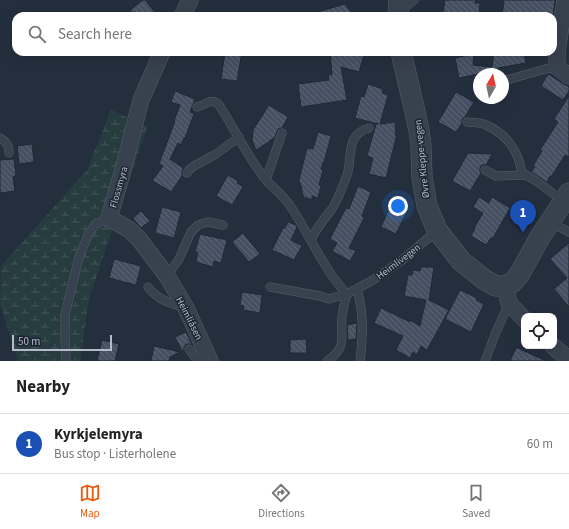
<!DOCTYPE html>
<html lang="en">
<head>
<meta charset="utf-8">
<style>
	body { margin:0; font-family:"Source Sans 3",sans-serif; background:#f2f2f2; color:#222 }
	.controls { position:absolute; right:12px; bottom:12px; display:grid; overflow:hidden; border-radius:8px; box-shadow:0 4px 16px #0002 }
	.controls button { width:36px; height:36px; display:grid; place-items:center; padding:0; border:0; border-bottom:1px solid #e0e0e0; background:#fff; color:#222; font:20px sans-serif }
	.compass { position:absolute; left:473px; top:68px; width:36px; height:36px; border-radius:50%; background:#fff; box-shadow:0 4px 16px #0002; rotate:9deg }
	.scale { position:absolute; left:12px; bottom:10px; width:100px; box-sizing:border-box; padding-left:4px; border:2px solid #b4bcc9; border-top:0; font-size:11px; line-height:14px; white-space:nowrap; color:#b4bcc9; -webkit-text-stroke:3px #1d2633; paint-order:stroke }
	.you { position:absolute; left:398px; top:206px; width:14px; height:14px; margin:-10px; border:3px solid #fff; border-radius:50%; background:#1a73e8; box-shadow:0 0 0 6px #1a73e833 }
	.badge { display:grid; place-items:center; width:26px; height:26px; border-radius:50%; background:#ea580c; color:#fff; font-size:13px; font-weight:700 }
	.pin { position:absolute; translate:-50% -33px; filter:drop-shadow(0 1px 2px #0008) }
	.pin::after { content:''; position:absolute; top:21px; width:14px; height:12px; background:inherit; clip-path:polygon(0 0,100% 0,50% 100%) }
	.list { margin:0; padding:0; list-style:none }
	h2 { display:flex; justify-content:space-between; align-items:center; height:52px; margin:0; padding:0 16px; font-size:17px }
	h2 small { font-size:13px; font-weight:400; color:#767676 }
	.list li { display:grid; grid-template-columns:26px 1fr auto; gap:12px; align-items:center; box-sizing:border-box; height:60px; padding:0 16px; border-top:1px solid #e0e0e0 }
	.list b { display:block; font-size:15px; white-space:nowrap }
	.list p { margin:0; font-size:13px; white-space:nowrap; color:#767676 }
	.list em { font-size:13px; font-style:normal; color:#767676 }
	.icon { flex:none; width:22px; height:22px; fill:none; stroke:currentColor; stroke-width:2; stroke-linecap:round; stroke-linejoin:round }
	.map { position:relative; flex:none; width:569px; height:361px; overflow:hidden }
	.search { position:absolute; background:#fff; box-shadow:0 4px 16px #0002; left:12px; right:12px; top:12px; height:44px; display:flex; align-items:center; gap:10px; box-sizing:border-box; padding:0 14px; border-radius:12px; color:#767676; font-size:15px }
	.sheet { height:112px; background:#fff }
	nav { display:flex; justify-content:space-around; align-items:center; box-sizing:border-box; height:56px; border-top:1px solid #e0e0e0; background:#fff; font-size:11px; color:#767676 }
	nav a { display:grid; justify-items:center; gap:2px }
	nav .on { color:#ea580c }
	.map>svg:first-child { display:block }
	.wetland { fill:url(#wetland-marsh) }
	.building { fill:url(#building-back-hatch); stroke:#1f2835 }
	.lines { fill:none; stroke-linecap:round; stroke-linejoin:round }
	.service-casing { stroke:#565f6c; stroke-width:9 }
	.minor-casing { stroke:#565f6c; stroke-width:17 }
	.tertiary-casing { stroke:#565f6c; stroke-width:21 }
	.service { stroke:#38414e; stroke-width:8 }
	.minor { stroke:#38414e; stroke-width:16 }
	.tertiary { stroke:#38414e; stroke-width:20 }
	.labels { text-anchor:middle; stroke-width:3; stroke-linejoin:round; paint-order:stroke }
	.street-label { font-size:10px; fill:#b4bcc9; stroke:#1d2633 }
</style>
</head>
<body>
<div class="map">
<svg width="569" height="361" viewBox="0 0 569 361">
	<defs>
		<pattern id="wetland-marsh" width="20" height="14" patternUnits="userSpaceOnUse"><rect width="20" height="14" fill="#263c3f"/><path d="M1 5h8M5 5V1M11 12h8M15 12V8" fill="none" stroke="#435659"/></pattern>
		<pattern id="building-back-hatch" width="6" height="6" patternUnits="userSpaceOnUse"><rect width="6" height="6" fill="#455162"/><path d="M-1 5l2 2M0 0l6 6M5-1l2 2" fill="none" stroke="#5d6877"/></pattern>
	</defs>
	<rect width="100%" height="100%" fill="#242f3e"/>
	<polygon class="wetland" points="111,110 148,126 146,130 89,299 80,361 18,361 0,304 1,266 87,170"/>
	<g class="building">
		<polygon points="143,0 145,0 158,16 136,16 130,10"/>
		<polygon points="445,0 476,0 475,3 480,3 479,16 459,16 459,15 443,13"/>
		<polygon points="504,0 555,0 553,16 502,16"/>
		<polygon points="345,4 354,16 314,16 314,13"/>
		<polygon points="225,52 242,52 237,81 221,79"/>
		<polygon points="330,52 365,52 359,72 341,67 347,100 301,107 298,84 329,80 328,74 332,75"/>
		<polygon points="494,52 524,52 526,63 498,68 498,70 459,78 455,58 474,54 473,65 492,67"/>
		<polygon points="548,74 569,87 569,91 563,100 541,86"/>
		<polygon points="368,84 383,89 382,93 388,95 380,124 395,122 396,138 386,178 369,174 373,158 367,156 376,124 378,124 355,118 361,96 364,97"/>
		<polygon points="175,91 195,99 190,112 194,114 185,138 184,138 181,145 178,143 170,159 183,168 182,172 182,176 171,192 158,184 152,181 163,166 159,164 175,121 174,121 180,105 171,102"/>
		<polygon points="456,92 474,102 465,117 462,119 462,123 456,132 438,122"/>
		<polygon points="569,96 569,157 565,155 551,177 550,176 547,182 531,172 535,167 533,166 542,151 540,150 558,122 554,119"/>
		<polygon points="269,105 288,117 282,128 278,129 275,137 267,143 256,150 252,140 253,132 253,130"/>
		<polygon points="318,132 331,136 324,162 323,162 321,169 323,170 319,185 321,186 318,198 312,196 312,200 304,197 302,193 302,189 299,180 307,148 313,149"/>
		<polygon points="32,144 34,162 19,164 17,146"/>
		<polygon points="468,153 492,154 486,165 482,165 480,167 480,171 481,173 470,191 452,181"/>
		<polygon points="14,159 16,175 13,177 15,191 0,193 0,160"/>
		<polygon points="228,175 238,181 237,183 243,187 232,205 216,196"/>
		<polygon points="358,186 371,192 362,216 364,218 349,248 356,251 350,261 332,251 337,243 330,239 346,208 349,209"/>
		<polygon points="479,197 489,203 492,197 510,208 493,238 491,238 486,245 471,236 475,228 474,228 483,213 473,207"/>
		<polygon points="392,202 408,209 396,234 381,227"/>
		<polygon points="162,207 181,212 174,238 155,233"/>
		<polygon points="141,211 150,221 141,228 133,218"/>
		<polygon points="288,222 296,225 297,227 291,240 302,246 294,260 272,250 283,228 285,228"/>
		<polygon points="243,233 260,254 249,262 232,242"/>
		<polygon points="200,234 227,240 221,263 214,261 213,267 196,262 198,252 195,252"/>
		<polygon points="569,243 569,307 554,289 567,278 550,259"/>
		<polygon points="114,259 141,266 136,285 109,278"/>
		<polygon points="421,267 434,267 429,300 449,310 427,350 421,346 417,355 413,352 410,358 396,350 403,336 374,323 381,308 410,322 410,320 420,326 426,300 404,296 408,275 412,275 413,270 420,271"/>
		<polygon points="460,290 477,298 476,300 484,304 471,332 445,319"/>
		<polygon points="242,292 262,295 260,313 243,310 244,306 240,305"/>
		<polygon points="357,323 356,339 348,340 347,325"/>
		<polygon points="186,332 192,345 189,344 186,344 184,347 184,350 182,351 175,337"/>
		<polygon points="306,339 307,353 290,353 290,340"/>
		<polygon points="102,340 119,344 115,361 97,361"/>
		<polygon points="154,346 180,352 170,357 169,361 151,361"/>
		<polygon points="516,348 518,348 546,361 510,361"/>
	</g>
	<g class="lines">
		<g class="service-casing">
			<g id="service">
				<polyline points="400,11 414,0"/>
				<polyline points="503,81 545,69 557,67"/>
				<path d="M 197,107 C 206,105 212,97 219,105 C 235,129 247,157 266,180 C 274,189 284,196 291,207 C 310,235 323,269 347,294 C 345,301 343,308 342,316 C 340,336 348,348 327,361"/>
				<path d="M 467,122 C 473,123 481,122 486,125 C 507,134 519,152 522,174 C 536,178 551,193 563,201"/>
				<path d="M 0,138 C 6,142 9,145 9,153"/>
				<polyline points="485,170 496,176 526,175"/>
				<polyline points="187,173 189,170 194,166 216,154 239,137"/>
				<polyline points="266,180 282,133"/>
				<polyline points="550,222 569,232"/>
				<path d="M 311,240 C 316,228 324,219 332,209 C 338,199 343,186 347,175 C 353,156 345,135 369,128"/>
				<polyline points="167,276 179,259 191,232 198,225 208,222 223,225"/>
				<path d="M 148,287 C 158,300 169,303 184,307"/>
				<polyline points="270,287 320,296 329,299 347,294 373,280 401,261 427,239 434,235 437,231"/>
				<path d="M 357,289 C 364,314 363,336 360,361"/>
				<polyline points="189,349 198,361"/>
				<polyline points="66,361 65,336 65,315 79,257 89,233 96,224 109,218"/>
				<polyline points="485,361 496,332 509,303"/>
			</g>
		</g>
		<g class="minor-casing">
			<g id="minor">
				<polyline points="565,0 557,52 557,67 569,76"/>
				<polyline points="182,16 190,0"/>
				<polyline points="162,52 141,100 123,170 109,218 130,230 139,239 167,276 186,308 210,361"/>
				<polyline points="505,286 509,303 524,319"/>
				<polyline points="553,346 569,360"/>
			</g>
		</g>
		<g class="tertiary-casing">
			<g id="tertiary">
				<polyline points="398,16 399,0"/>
				<polyline points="401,52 416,116 419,131 421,145 422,177 427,206 437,230 461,261 485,280 496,286 505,286 513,282 519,275 540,237 569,193"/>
			</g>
		</g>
		<use href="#service" class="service"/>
		<use href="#minor" class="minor"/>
		<use href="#tertiary" class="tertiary"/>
	</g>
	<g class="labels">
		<g class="street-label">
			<text transform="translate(421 159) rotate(-96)" y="4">Øvre Kleppe-vegen</text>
			<text transform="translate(118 187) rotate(-74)" y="4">Flossmyra</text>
			<text transform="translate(398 261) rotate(-37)" y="4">Heimlivegen</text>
			<text transform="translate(190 318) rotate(63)" y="4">Heimliåsen</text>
		</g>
	</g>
</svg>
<div class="controls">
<button><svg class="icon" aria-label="locate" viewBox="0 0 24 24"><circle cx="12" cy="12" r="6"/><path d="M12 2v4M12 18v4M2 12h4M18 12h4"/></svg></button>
</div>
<svg class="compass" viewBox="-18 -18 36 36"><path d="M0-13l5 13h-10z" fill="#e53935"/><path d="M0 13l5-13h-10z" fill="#767676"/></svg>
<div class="scale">50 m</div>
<div class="you"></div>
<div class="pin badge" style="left:523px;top:233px;background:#1a4fb4">1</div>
<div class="search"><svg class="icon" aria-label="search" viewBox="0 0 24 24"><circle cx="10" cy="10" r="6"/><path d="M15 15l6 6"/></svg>Search here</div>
</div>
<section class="sheet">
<h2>Nearby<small></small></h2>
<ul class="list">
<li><span class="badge" style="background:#1a4fb4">1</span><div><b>Kyrkjelemyra</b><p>Bus stop · Listerholene</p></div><em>60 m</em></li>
</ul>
</section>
<nav>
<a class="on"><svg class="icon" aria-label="map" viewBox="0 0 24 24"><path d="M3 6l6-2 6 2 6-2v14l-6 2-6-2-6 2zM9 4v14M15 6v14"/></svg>Map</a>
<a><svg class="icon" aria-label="directions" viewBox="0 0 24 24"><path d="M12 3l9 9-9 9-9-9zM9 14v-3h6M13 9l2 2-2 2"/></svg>Directions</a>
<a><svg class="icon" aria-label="saved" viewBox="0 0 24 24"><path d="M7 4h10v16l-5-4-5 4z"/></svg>Saved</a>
</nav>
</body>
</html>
